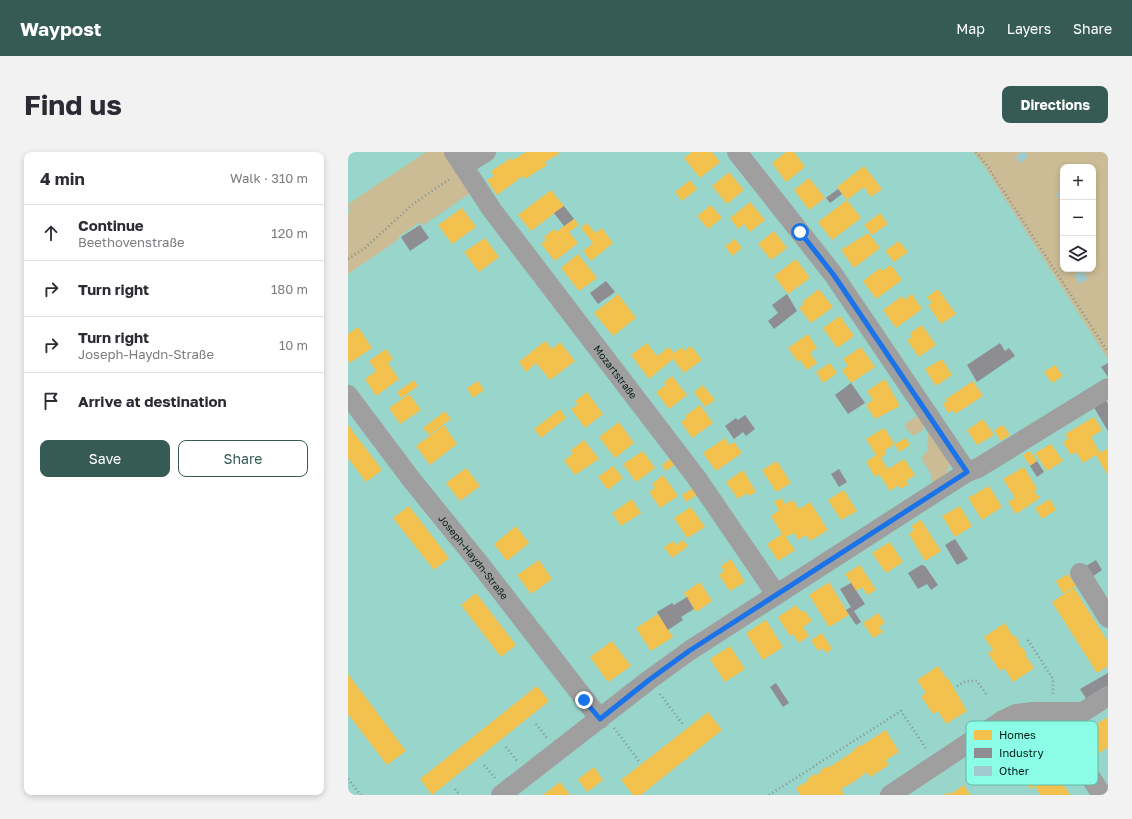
<!DOCTYPE html>
<html lang="en">
<head>
<meta charset="utf-8">
<style>
	body { margin:0; font-family:"Golos Text",sans-serif; background:#f2f2f3; color:#2b2b33 }
	.controls { position:absolute; right:12px; top:12px; display:grid; overflow:hidden; border-radius:8px; box-shadow:0 2px 6px #0003 }
	.controls button { width:36px; height:36px; display:grid; place-items:center; padding:0; border:0; border-bottom:1px solid #e1e1e2; background:#fff; color:#2b2b33; font:20px sans-serif }
	.stop { position:absolute; width:12px; height:12px; margin:-9px; border:3px solid #1a73e8; border-radius:50%; background:#fff }
	.stop.end { background:#1a73e8; border-color:#fff; box-shadow:0 1px 4px #0008 }
	.list { margin:0; padding:0; list-style:none }
	h2 { display:flex; justify-content:space-between; align-items:center; height:52px; margin:0; padding:0 16px; font-size:17px }
	h2 small { font-size:13px; font-weight:400; color:#7c7c81 }
	.list li { display:grid; grid-template-columns:26px 1fr auto; gap:12px; align-items:center; box-sizing:border-box; height:56px; padding:0 16px; border-top:1px solid #e1e1e2 }
	.list b { display:block; font-size:15px; white-space:nowrap }
	.list p { margin:0; font-size:13px; white-space:nowrap; color:#7c7c81 }
	.list em { font-size:13px; font-style:normal; color:#7c7c81 }
	.actions { display:flex; gap:8px; padding:12px 16px }
	.actions a { flex:1; padding:9px 0; border:1px solid #365b55; border-radius:8px; text-align:center; font-size:14px; color:#365b55 }
	.actions .main { background:#365b55; color:#fff }
	.icon { flex:none; width:22px; height:22px; fill:none; stroke:currentColor; stroke-width:2; stroke-linecap:round; stroke-linejoin:round }
	.map { position:relative; flex:none; width:760px; height:643px; overflow:hidden; border-radius:8px }
	header { display:flex; align-items:center; gap:24px; box-sizing:border-box; height:56px; padding:0 20px; background:#365b55; color:#fff }
	header strong { font-size:19px }
	nav { display:flex; gap:22px; margin-inline-start:auto; font-size:14px }
	.intro { display:flex; align-items:center; justify-content:space-between; box-sizing:border-box; height:96px; padding:0 24px }
	h1 { margin:0; font-size:28px }
	.button { padding:10px 18px; border-radius:8px; background:#365b55; color:#fff; font-size:14px; font-weight:700 }
	main { display:flex; gap:24px; padding:0 24px }
	aside { flex:1; background:#fff; border-radius:8px; box-shadow:0 2px 6px #0003 }
	.map>svg:first-child { display:block }
	.green { fill:#cbbc95; fill-rule:evenodd }
	.homes { fill:#f2c14e }
	.industry { fill:#8d8d92 }
	.building { fill:#a1cace }
	.lines { fill:none; stroke-linecap:round; stroke-linejoin:round }
	.path { stroke:#86908e; stroke-width:2.5; stroke-dasharray:1 3; stroke-linecap:butt }
	.minor { stroke:#a09fa0; stroke-width:20 }
	.route { stroke:#1a73e8; stroke-width:5 }
	.labels { text-anchor:middle; stroke-width:4; stroke-linejoin:round; paint-order:stroke }
	.street-label { font-size:10px; fill:#021a16; stroke:#8bfde6 }
	.key { fill:#8bfde6; stroke:#62b9a8; stroke-width:1 }
	.key-label { font-size:11px; fill:#021a16 }
</style>
</head>
<body>
<header>
<strong>Waypost</strong>
<nav><a>Map</a><a>Layers</a><a>Share</a></nav>
</header>
<div class="intro"><h1>Find us</h1><a class="button">Directions</a></div>
<main>
<aside>
<h2>4 min<small>Walk · 310 m</small></h2>
<ul class="list">
<li><svg class="icon" aria-label="ahead" viewBox="0 0 24 24"><path d="M12 20V5M6 11l6-6 6 6"/></svg><div><b>Continue</b><p>Beethovenstraße</p></div><em>120 m</em></li>
<li><svg class="icon" aria-label="right" viewBox="0 0 24 24"><path d="M7 20v-9h11M14 6l5 5-5 5"/></svg><div><b>Turn right</b></div><em>180 m</em></li>
<li><svg class="icon" aria-label="right" viewBox="0 0 24 24"><path d="M7 20v-9h11M14 6l5 5-5 5"/></svg><div><b>Turn right</b><p>Joseph-Haydn-Straße</p></div><em>10 m</em></li>
<li><svg class="icon" aria-label="arrive" viewBox="0 0 24 24"><path d="M6 21V4h12l-3 4 3 4H6"/></svg><div><b>Arrive at destination</b></div></li>
</ul>
<div class="actions"><a class="main">Save</a><a>Share</a></div>
</aside>
<div class="map">
<svg width="760" height="643" viewBox="0 0 760 643">
	<rect width="100%" height="100%" fill="#98d5ca"/>
	<g class="green">
		<polygon points="78,0 97,0 124,40 74,74 72,70 50,85 51,87 0,122 0,62 2,61 0,52"/>
		<path d="M 625,0 L 760,0 L 760,207 L 636,14 ZM 715,15 L 745,15 L 745,117 L 715,117 Z"/>
		<polygon points="574,261 578,267 574,279 565,284 557,275 558,271"/>
		<polygon points="582,275 602,308 599,322 585,331 583,322 573,306 580,298 579,287"/>
	</g>
	<g class="homes">
		<polygon points="178,0 210,0 211,2 197,10 199,13 177,27 175,24 149,43 139,28 146,24 143,19 163,6 165,8"/>
		<polygon points="344,0 364,0 372,10 352,26 336,6"/>
		<polygon points="438,0 446,0 457,15 438,30 424,11"/>
		<polygon points="516,14 534,37 523,45 516,35 499,48 489,35"/>
		<polygon points="381,20 396,38 379,52 364,34"/>
		<polygon points="461,26 477,46 461,58 446,38"/>
		<polygon points="342,28 349,37 334,49 327,40"/>
		<polygon points="203,38 216,54 183,79 170,63"/>
		<polygon points="499,48 513,66 484,88 470,70"/>
		<polygon points="402,50 417,68 402,80 396,72 390,77 382,66"/>
		<polygon points="363,53 374,66 360,77 349,64"/>
		<polygon points="114,56 128,75 104,92 90,73"/>
		<polygon points="532,61 540,72 524,83 516,73"/>
		<polygon points="226,67 231,73 221,80 230,91 207,109 193,92 198,88 196,85 206,77 208,80"/>
		<polygon points="239,71 247,81 254,76 265,91 243,109 235,99 245,91 233,76"/>
		<polygon points="426,79 439,96 423,108 410,92"/>
		<polygon points="520,81 532,96 506,116 493,98"/>
		<polygon points="137,86 151,105 131,120 116,100"/>
		<polygon points="387,87 394,96 384,104 377,94"/>
		<polygon points="551,89 560,100 546,110 537,99"/>
		<polygon points="230,102 249,126 231,139 213,116"/>
		<polygon points="448,107 462,126 440,142 426,124"/>
		<polygon points="543,113 554,128 528,147 515,129 532,116 534,119"/>
		<polygon points="471,137 485,155 463,171 451,156 456,152 454,150"/>
		<polygon points="590,137 608,162 593,172 580,153 584,151 579,145"/>
		<polygon points="270,142 288,166 265,184 246,161"/>
		<polygon points="564,142 574,157 548,176 535,158 554,144 556,148"/>
		<polygon points="492,164 506,184 489,196 475,176"/>
		<polygon points="574,173 588,193 571,205 559,188 564,185 562,181"/>
		<polygon points="10,175 24,196 2,211 0,208 0,182"/>
		<polygon points="460,182 469,196 462,201 469,211 459,218 452,208 450,210 440,196"/>
		<polygon points="197,189 204,197 212,190 227,209 202,228 188,211 178,220 171,210"/>
		<polygon points="299,191 309,204 321,195 326,201 334,195 336,199 343,194 354,208 336,221 325,207 301,227 283,203"/>
		<polygon points="513,195 527,215 503,231 494,218 500,214 495,207"/>
		<polygon points="38,197 45,207 40,211 51,227 28,244 17,227 28,219 21,209"/>
		<polygon points="594,207 604,223 588,234 577,217"/>
		<polygon points="482,211 489,221 475,231 468,220"/>
		<polygon points="707,213 715,224 704,231 696,220"/>
		<polygon points="324,224 339,243 321,257 308,240 318,233 316,230"/>
		<polygon points="537,227 552,254 527,267 518,253 525,248 519,239"/>
		<polygon points="66,228 70,234 53,246 49,240"/>
		<polygon points="130,229 136,238 125,246 119,236"/>
		<polygon points="625,229 635,244 607,262 605,258 600,261 595,252 599,249 598,247"/>
		<polygon points="355,233 367,248 357,255 346,240"/>
		<polygon points="239,240 255,262 237,276 223,257 230,253 227,249"/>
		<polygon points="61,242 73,258 52,272 41,256"/>
		<polygon points="352,253 365,271 344,286 333,270 339,266 337,264"/>
		<polygon points="212,257 218,266 193,286 186,277"/>
		<polygon points="97,259 103,267 81,283 75,276"/>
		<polygon points="746,265 754,278 743,285 752,301 760,296 759,322 748,303 735,311 728,300 723,303 715,290 720,287 717,282"/>
		<polygon points="635,267 646,283 629,293 619,278"/>
		<polygon points="271,270 286,291 267,306 251,285"/>
		<polygon points="0,273 34,318 18,330 0,306"/>
		<polygon points="96,273 109,292 82,313 68,294"/>
		<polygon points="655,273 662,283 653,289 646,278"/>
		<polygon points="536,276 547,292 536,299 538,302 533,306 540,317 556,307 567,323 558,329 561,332 553,337 551,333 542,339 531,322 527,325 518,310 528,303 518,287"/>
		<polygon points="377,286 381,293 386,290 394,301 368,319 355,301"/>
		<polygon points="558,286 562,293 551,300 547,292"/>
		<polygon points="236,288 251,307 227,323 216,309 225,301 223,298"/>
		<polygon points="703,292 715,309 699,319 687,301"/>
		<polygon points="295,299 307,316 288,330 275,312"/>
		<polygon points="682,299 689,309 682,314 675,303"/>
		<polygon points="324,305 329,311 318,319 314,313"/>
		<polygon points="429,309 443,331 428,340 414,318"/>
		<polygon points="265,314 275,326 260,338 250,325"/>
		<polygon points="676,315 689,337 686,339 692,346 668,362 660,350 667,346 655,327"/>
		<polygon points="118,316 132,334 112,349 98,331"/>
		<polygon points="395,318 408,340 401,344 399,341 390,347 378,330"/>
		<polygon points="315,323 330,344 312,356 301,340 307,336 304,332"/>
		<polygon points="641,334 654,355 634,368 620,346"/>
		<polygon points="345,336 349,343 338,350 334,343"/>
		<polygon points="496,338 509,359 493,368 480,348"/>
		<polygon points="433,346 437,352 445,348 451,357 462,350 480,378 462,389 458,383 450,388 446,381 438,385 447,398 430,409 419,392 434,382 423,364 431,358 426,350"/>
		<polygon points="284,347 293,361 273,374 264,361"/>
		<polygon points="702,347 708,358 694,367 687,356"/>
		<polygon points="61,354 101,406 86,418 45,366"/>
		<polygon points="612,354 624,374 607,385 594,364"/>
		<polygon points="343,355 357,375 339,386 326,366"/>
		<polygon points="573,368 593,399 577,409 561,382 566,378 563,374"/>
		<polygon points="168,374 181,391 159,409 146,392"/>
		<polygon points="335,388 340,394 324,406 316,395 325,389 328,393"/>
		<polygon points="542,390 555,410 538,421 524,401"/>
		<polygon points="383,407 397,430 382,439 371,423 376,419 373,414"/>
		<polygon points="191,408 204,427 183,442 169,423"/>
		<polygon points="512,413 528,438 519,443 514,435 508,439 497,422"/>
		<polygon points="720,422 728,434 715,442 708,429"/>
		<polygon points="352,430 364,449 348,460 336,441"/>
		<polygon points="481,430 501,463 481,475 461,443"/>
		<polygon points="726,436 760,490 760,514 749,521 704,450"/>
		<polygon points="128,441 168,493 153,505 113,453"/>
		<polygon points="448,453 453,460 456,458 464,469 455,475 461,484 451,491 445,482 442,484 430,465"/>
		<polygon points="530,461 537,471 531,475 535,480 525,486 515,471"/>
		<polygon points="310,462 325,485 303,499 288,476"/>
		<polygon points="418,468 435,495 415,508 398,481"/>
		<polygon points="657,471 665,485 667,483 671,490 670,491 673,496 674,495 679,502 677,503 686,516 665,530 656,516 652,519 640,501 645,498 636,485"/>
		<polygon points="474,481 484,497 478,501 474,496 470,499 463,488"/>
		<polygon points="264,489 283,514 260,530 242,505"/>
		<polygon points="382,494 397,517 377,530 362,507"/>
		<polygon points="590,514 599,527 600,526 619,559 598,572 590,559 585,562 573,544 578,541 569,528"/>
		<polygon points="0,522 58,599 39,613 0,562"/>
		<polygon points="189,534 201,549 84,643 72,627"/>
		<polygon points="360,560 374,578 293,643 285,643 273,628"/>
		<polygon points="760,565 760,595 748,603 734,581"/>
		<polygon points="538,578 551,600 538,608 541,613 522,625 519,620 507,629 493,637 496,642 494,643 452,643 448,636 461,628 460,626 467,622 468,623 473,620 472,619 479,614 480,616 506,599 505,598 512,593 513,594"/>
		<polygon points="687,589 696,602 698,601 702,608 700,609 710,620 708,621 722,643 692,643 687,634 682,637 670,619 675,616 667,603"/>
		<polygon points="246,615 255,628 239,640 230,627"/>
		<polygon points="212,630 222,643 195,643"/>
		<polygon points="616,633 622,643 596,643 601,640 603,642"/>
	</g>
	<g class="industry">
		<polygon points="490,37 494,42 482,51 478,46"/>
		<polygon points="216,54 226,67 216,74 206,61"/>
		<polygon points="72,73 81,86 62,99 53,85"/>
		<polygon points="258,129 267,140 250,152 242,141"/>
		<polygon points="439,142 449,159 426,177 420,169 430,161 424,153"/>
		<polygon points="652,191 657,199 661,196 667,204 629,230 619,213"/>
		<polygon points="760,211 760,225 753,215"/>
		<polygon points="503,231 517,251 500,262 487,243"/>
		<polygon points="757,247 760,252 760,279 745,254"/>
		<polygon points="397,263 407,277 398,284 395,280 386,287 377,274 388,266 390,268"/>
		<polygon points="689,309 696,320 689,325 682,314"/>
		<polygon points="491,317 499,330 491,335 483,322"/>
		<polygon points="607,387 620,407 609,413 597,393"/>
		<polygon points="748,408 754,418 744,425 738,414"/>
		<polygon points="573,413 577,414 590,433 583,438 579,432 570,437 560,421"/>
		<polygon points="503,431 517,452 506,459 513,470 508,473 498,458 503,455 492,437"/>
		<polygon points="339,445 346,457 333,465 335,468 320,478 309,460 324,451 326,453"/>
		<polygon points="760,521 760,536 739,548 732,537"/>
		<polygon points="428,531 441,551 435,555 422,535"/>
	</g>
	<g class="building">
		<polygon points="674,0 677,0 680,5 672,11 667,5"/>
		<polygon points="715,38 715,53 708,42"/>
		<polygon points="735,119 740,127 731,132 726,123"/>
	</g>
	<g class="lines">
		<g class="path">
			<polyline points="628,0 638,12 760,200"/>
			<polyline points="0,107 17,96 65,52 103,26"/>
			<polyline points="680,488 705,527 705,543"/>
			<polyline points="609,534 618,529 629,529 638,542"/>
			<polyline points="312,542 336,574"/>
			<polyline points="188,572 199,586"/>
			<polyline points="266,576 291,609"/>
			<polyline points="158,595 169,609"/>
			<polyline points="136,613 147,626"/>
			<polyline points="0,627 13,643"/>
			<polyline points="107,637 112,643"/>
			<polyline points="421,643 553,559 579,598"/>
		</g>
		<g class="minor">
			<path id="s1" d="M 106,0 L 144,58 L 348,325 L 428,442"/>
			<polyline points="389,0 485,122 619,320"/>
			<polyline points="115,14 138,0"/>
			<path id="s2" d="M 0,243 L 63,327 L 131,411 L 252,567"/>
			<polyline points="732,421 760,466"/>
			<polyline points="705,561 712,578 754,643"/>
			<polyline points="153,643 301,528 341,499 619,320 630,316 760,236"/>
			<polyline points="542,643 655,568 668,562 684,560 735,560 760,544"/>
		</g>
	</g>
	<g class="lines">
		<polyline class="route" points="236,548 252,567 301,528 341,499 619,320 485,122 452,80"/>
	</g>
	<g class="labels">
		<g class="street-label">
			<text dy="4" stroke="none"><textPath href="#s1" startOffset="273">Mozartstraße</textPath></text>
			<text dy="4" stroke="none"><textPath href="#s2" startOffset="205">Joseph-Haydn-Straße</textPath></text>
		</g>
	</g>
	<rect x="618" y="569" width="132" height="64" rx="6" class="key"/>
	<rect x="626" y="578" width="18" height="10" fill="#f2c14e"/>
	<rect x="626" y="596" width="18" height="10" fill="#8d8d92"/>
	<rect x="626" y="614" width="18" height="10" fill="#a1cace"/>
	<g class="key-label">
		<text x="651" y="587">Homes</text>
		<text x="651" y="605">Industry</text>
		<text x="651" y="623">Other</text>
	</g>
</svg>
<div class="controls">
<button>+</button>
<button>−</button>
<button><svg class="icon" aria-label="layers" viewBox="0 0 24 24"><path d="M12 4l9 5-9 5-9-5zM3 14l9 5 9-5"/></svg></button>
</div>
<div class="stop" style="left:452px;top:80px"></div>
<div class="stop end" style="left:236px;top:548px"></div>
</div>
</main>
</body>
</html>
